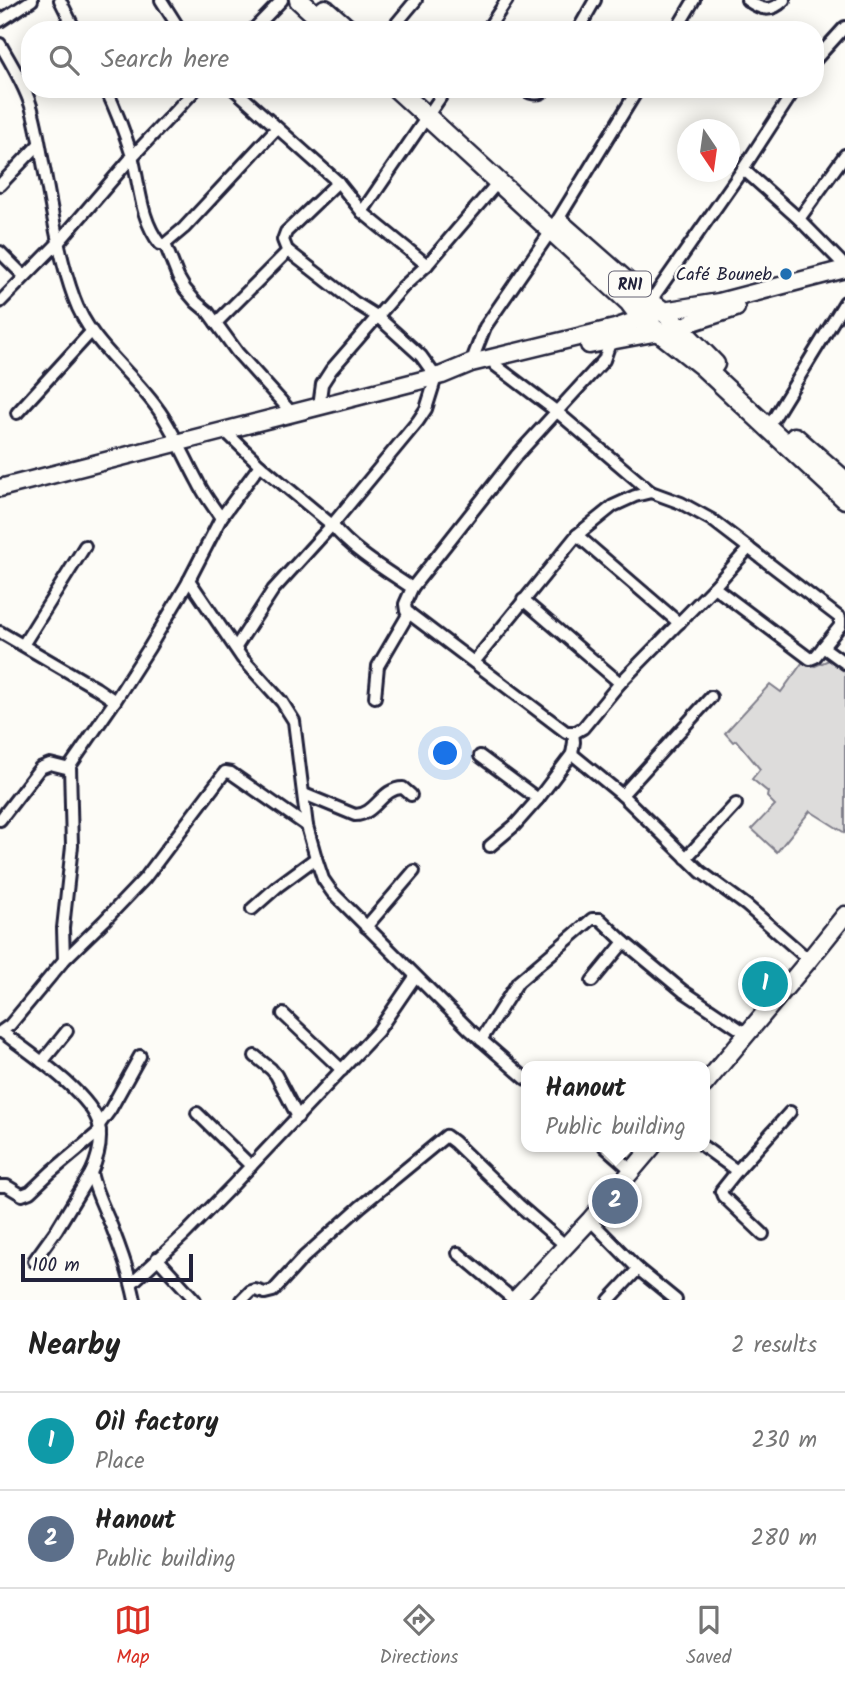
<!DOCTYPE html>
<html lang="en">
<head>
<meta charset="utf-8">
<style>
	body { margin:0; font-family:Kalam,sans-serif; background:#f6f6f6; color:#222 }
	.compass { position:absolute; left:677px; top:119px; width:63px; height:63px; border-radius:50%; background:#fff; box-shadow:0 4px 18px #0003; rotate:167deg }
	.scale { position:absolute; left:21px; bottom:18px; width:172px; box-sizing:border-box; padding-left:7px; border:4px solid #22223b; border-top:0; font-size:19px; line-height:24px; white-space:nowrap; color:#22223b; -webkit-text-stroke:5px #fdfcf7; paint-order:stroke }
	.you { position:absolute; left:446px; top:754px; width:24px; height:24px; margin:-18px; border:5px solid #fff; border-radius:50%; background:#1a73e8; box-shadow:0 0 0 10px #1a73e833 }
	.badge { display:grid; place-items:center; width:46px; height:46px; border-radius:50%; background:#d93025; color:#fff; font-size:23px; font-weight:700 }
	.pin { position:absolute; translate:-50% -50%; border:4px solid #fff; box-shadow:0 2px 7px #0006 }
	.popup { position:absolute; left:521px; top:1061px; width:189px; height:91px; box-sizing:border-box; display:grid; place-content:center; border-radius:14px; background:#fff; filter:drop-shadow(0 2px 5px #0005); font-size:23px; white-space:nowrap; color:#767676 }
	.popup b { font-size:26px; color:#222 }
	.popup::after { content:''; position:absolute; left:50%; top:100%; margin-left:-14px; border:14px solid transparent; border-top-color:#fff }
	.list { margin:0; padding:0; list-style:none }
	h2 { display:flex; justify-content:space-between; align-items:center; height:91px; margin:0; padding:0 28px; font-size:30px }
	h2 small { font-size:23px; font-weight:400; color:#767676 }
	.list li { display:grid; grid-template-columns:46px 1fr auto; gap:21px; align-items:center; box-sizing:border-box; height:98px; padding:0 28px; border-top:2px solid #e0e0e0 }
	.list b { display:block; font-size:26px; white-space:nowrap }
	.list p { margin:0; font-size:23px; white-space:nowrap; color:#767676 }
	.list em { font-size:23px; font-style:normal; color:#767676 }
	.icon { flex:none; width:38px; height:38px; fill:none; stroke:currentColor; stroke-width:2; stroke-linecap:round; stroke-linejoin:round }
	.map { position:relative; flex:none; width:845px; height:1300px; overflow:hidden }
	.search { position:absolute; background:#fff; box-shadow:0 4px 18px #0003; left:21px; right:21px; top:21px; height:77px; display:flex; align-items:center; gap:18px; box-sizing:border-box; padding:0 24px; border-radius:28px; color:#767676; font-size:26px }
	.sheet { height:287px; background:#fff }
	nav { display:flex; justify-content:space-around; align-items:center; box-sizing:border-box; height:98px; border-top:2px solid #e0e0e0; background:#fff; font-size:19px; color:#767676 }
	nav a { display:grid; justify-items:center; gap:4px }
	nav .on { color:#d93025 }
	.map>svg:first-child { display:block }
	.green { fill:#dddcdb; stroke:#807f8b; stroke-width:2 }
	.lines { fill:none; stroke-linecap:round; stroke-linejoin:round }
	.street-casing { stroke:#22223b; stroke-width:16 }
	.secondary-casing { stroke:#22223b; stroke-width:21 }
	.primary-casing { stroke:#22223b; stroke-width:23 }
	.street { stroke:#fdfcf7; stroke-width:10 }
	.secondary { stroke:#fdfcf7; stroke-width:16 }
	.primary { stroke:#fdfcf7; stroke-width:18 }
	.poi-dot { fill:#1f6fb2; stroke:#fdfcf7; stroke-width:2.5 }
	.labels { text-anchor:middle; stroke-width:5; stroke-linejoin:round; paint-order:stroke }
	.shield { fill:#fdfcf7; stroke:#646373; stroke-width:2 }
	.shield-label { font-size:16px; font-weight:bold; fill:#22223b }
	.poi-label { font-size:18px; fill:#22223b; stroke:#fdfcf7; text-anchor:end }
</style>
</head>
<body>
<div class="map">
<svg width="845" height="1300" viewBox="0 0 845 1300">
	<rect width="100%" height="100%" fill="#fdfcf7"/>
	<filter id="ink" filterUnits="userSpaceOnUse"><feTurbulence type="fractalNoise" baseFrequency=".0143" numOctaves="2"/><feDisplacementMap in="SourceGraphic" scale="14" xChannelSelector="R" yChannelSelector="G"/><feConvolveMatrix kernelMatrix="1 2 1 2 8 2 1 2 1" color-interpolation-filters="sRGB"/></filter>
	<g filter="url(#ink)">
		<polygon class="green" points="805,659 815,666 829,660 845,672 845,833 810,811 777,852 752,829 775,805 767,797 768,792 752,779 760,769 736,740 733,742 725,733 770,684 781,692"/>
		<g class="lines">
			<g class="street-casing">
				<g id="street">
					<polyline points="60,0 75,30"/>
					<polyline points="161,0 180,30"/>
					<path d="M 747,0 C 761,10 771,13 784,0"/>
					<polyline points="0,21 32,0"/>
					<polyline points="253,30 282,0"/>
					<polyline points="391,30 416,0"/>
					<polyline points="487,30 507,0"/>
					<polyline points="578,30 595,0"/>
					<polyline points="676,30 694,0"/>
					<path d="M 0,44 C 11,63 24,84 31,106 C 37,126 40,147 44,168 C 52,211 59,257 74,298 C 90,344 133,372 160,412 C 175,434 185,458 198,482 C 204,495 213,506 221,518"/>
					<polyline points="815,60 845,27"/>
					<path d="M 106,89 C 116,110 125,134 132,156 C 140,185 140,219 160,244 L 165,244 L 178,277 L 185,289 L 196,302 L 208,312 L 237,352 L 292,413"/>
					<polyline points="234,89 338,182 362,212 427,265"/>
					<path d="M 523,89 C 531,94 539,96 546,89"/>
					<polyline points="743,169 799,219 845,266"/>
					<polyline points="0,185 39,144"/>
					<polyline points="362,212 446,89"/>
					<polyline points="799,219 845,155"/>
					<polyline points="165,244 184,228 277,128"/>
					<polyline points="0,252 24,276"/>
					<polyline points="0,302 59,242 132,157 196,89"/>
					<polyline points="650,302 743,169 795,89"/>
					<polyline points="216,323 288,251"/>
					<polyline points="471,363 485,327 551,231 638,89"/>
					<polyline points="319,406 322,384 331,370 403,287 427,265 498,182"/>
					<polyline points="17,413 91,332"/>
					<polyline points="774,418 845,302"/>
					<path d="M 226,432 L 260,465 L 332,525 C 353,551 384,569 412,588 L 405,604 L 406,611 L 566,732 L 576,732 L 583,728 L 620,683 L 714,587"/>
					<polyline points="651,492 681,503 712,520 840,618 840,626 823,647 845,663"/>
					<polyline points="577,535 679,623"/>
					<polyline points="749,548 714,587 810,659 815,657 823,647"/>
					<polyline points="189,580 242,658 282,702 294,721 307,826 316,858 323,879 332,892 470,1030 526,1079"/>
					<polyline points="412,588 516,456 604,360 611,340"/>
					<polyline points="523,600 620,683"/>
					<polyline points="0,632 96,688 115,701"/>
					<polyline points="23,645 85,546"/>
					<polyline points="236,647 273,590 332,525 418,421 426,409 436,377 421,356 378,317 354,302 287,250 283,240 286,232 338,182"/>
					<polyline points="474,662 577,535 613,506 635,496 651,492 556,411 495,365"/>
					<polyline points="375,697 378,666 409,613"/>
					<polyline points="573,732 574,742 572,754 622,795 701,872 746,905 809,960"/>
					<polyline points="480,756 538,799"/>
					<path d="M 304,794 L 355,815 C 376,815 381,788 403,788 L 411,795"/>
					<polyline points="622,795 711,697"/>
					<polyline points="0,820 40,768 50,764 70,769"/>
					<polyline points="490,846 515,825 538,799 572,754"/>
					<polyline points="686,858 736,804"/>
					<polyline points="252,909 278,886 316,858"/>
					<polyline points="366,927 414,871"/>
					<polyline points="64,960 104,921 145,878 225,772 231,773 307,826"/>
					<polyline points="592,981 624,942"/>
					<polyline points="283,1014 342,1070"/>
					<polyline points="0,1032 10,1025 64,960 63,928 72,846 70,766 115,701 149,648 187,584 221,518 260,465"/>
					<path d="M 2,1032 C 27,1051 92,1094 99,1125 C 102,1141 98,1158 91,1173 C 96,1194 105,1210 113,1230 C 122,1253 130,1276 135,1300"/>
					<polyline points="481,1040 518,982 592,919 600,919 624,942 683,991 747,1034"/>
					<polyline points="255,1056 271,1069 276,1075 298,1117"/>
					<polyline points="42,1062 67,1031"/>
					<polyline points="197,1113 251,1166"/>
					<polyline points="99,1125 110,1110 140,1056"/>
					<polyline points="605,1147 631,1170"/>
					<polyline points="704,1147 737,1171"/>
					<polyline points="0,1186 7,1186 22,1195 30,1192 51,1172 100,1131"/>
					<polyline points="590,1220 638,1269 676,1300"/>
					<polyline points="763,1234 723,1196 721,1191 737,1171 790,1112"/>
					<polyline points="458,1253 514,1300"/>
					<polyline points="157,1258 195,1300"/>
					<polyline points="34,1261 57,1229 91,1173"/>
					<polyline points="132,1283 185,1234 233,1185 378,1031 415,977"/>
					<polyline points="242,1300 251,1291 255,1290 265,1293 273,1291 304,1257 361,1206 446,1136 454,1142 520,1206 565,1245"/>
					<polyline points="609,1300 638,1269"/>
				</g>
			</g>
			<g class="secondary-casing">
				<g id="secondary">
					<polyline points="589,345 680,328 693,322 736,308"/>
					<polyline points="0,488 442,375 471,363 615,328 663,311 719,302 845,269"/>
					<polyline points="704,1085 809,960 845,915"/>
					<polyline points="515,1300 590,1220 652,1147"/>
				</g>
			</g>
			<g class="primary-casing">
				<g id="primary">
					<polyline points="299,0 332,30"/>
					<polyline points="325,9 349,30"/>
					<polyline points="397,89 629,302 641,318 702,366 845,499"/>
					<polyline points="560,223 650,302 663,311 715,364"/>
					<polyline points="795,437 845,481"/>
				</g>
			</g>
			<use href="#street" class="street"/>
			<use href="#secondary" class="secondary"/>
			<use href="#primary" class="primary"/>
		</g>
	</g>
	<circle class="poi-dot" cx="786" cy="274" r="7"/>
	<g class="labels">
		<rect class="shield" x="609" y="271.5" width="42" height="25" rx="5"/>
		<g class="shield-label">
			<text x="630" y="290">RN1</text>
		</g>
		<g class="poi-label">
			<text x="772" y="280">Café Bouneb</text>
		</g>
	</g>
</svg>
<svg class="compass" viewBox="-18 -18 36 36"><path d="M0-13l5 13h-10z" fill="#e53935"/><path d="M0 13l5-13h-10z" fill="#767676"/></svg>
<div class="scale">100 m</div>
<div class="you"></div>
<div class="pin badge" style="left:765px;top:984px;background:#0f9aa8">1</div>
<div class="pin badge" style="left:615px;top:1201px;background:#5c6f8a">2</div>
<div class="popup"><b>Hanout</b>Public building</div>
<div class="search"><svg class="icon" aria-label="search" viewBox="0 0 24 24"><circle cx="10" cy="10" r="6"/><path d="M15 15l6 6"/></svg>Search here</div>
</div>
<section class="sheet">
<h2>Nearby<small>2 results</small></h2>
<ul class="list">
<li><span class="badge" style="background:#0f9aa8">1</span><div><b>Oil factory</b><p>Place</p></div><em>230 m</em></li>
<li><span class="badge" style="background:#5c6f8a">2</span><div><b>Hanout</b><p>Public building</p></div><em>280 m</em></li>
</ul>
</section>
<nav>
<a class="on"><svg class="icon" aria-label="map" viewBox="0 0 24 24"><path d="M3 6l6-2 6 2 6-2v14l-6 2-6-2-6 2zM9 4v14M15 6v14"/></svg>Map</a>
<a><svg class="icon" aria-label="directions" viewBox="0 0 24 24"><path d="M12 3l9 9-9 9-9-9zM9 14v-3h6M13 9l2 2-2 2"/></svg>Directions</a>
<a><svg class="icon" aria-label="saved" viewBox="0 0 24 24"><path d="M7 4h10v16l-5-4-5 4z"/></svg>Saved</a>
</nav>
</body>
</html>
